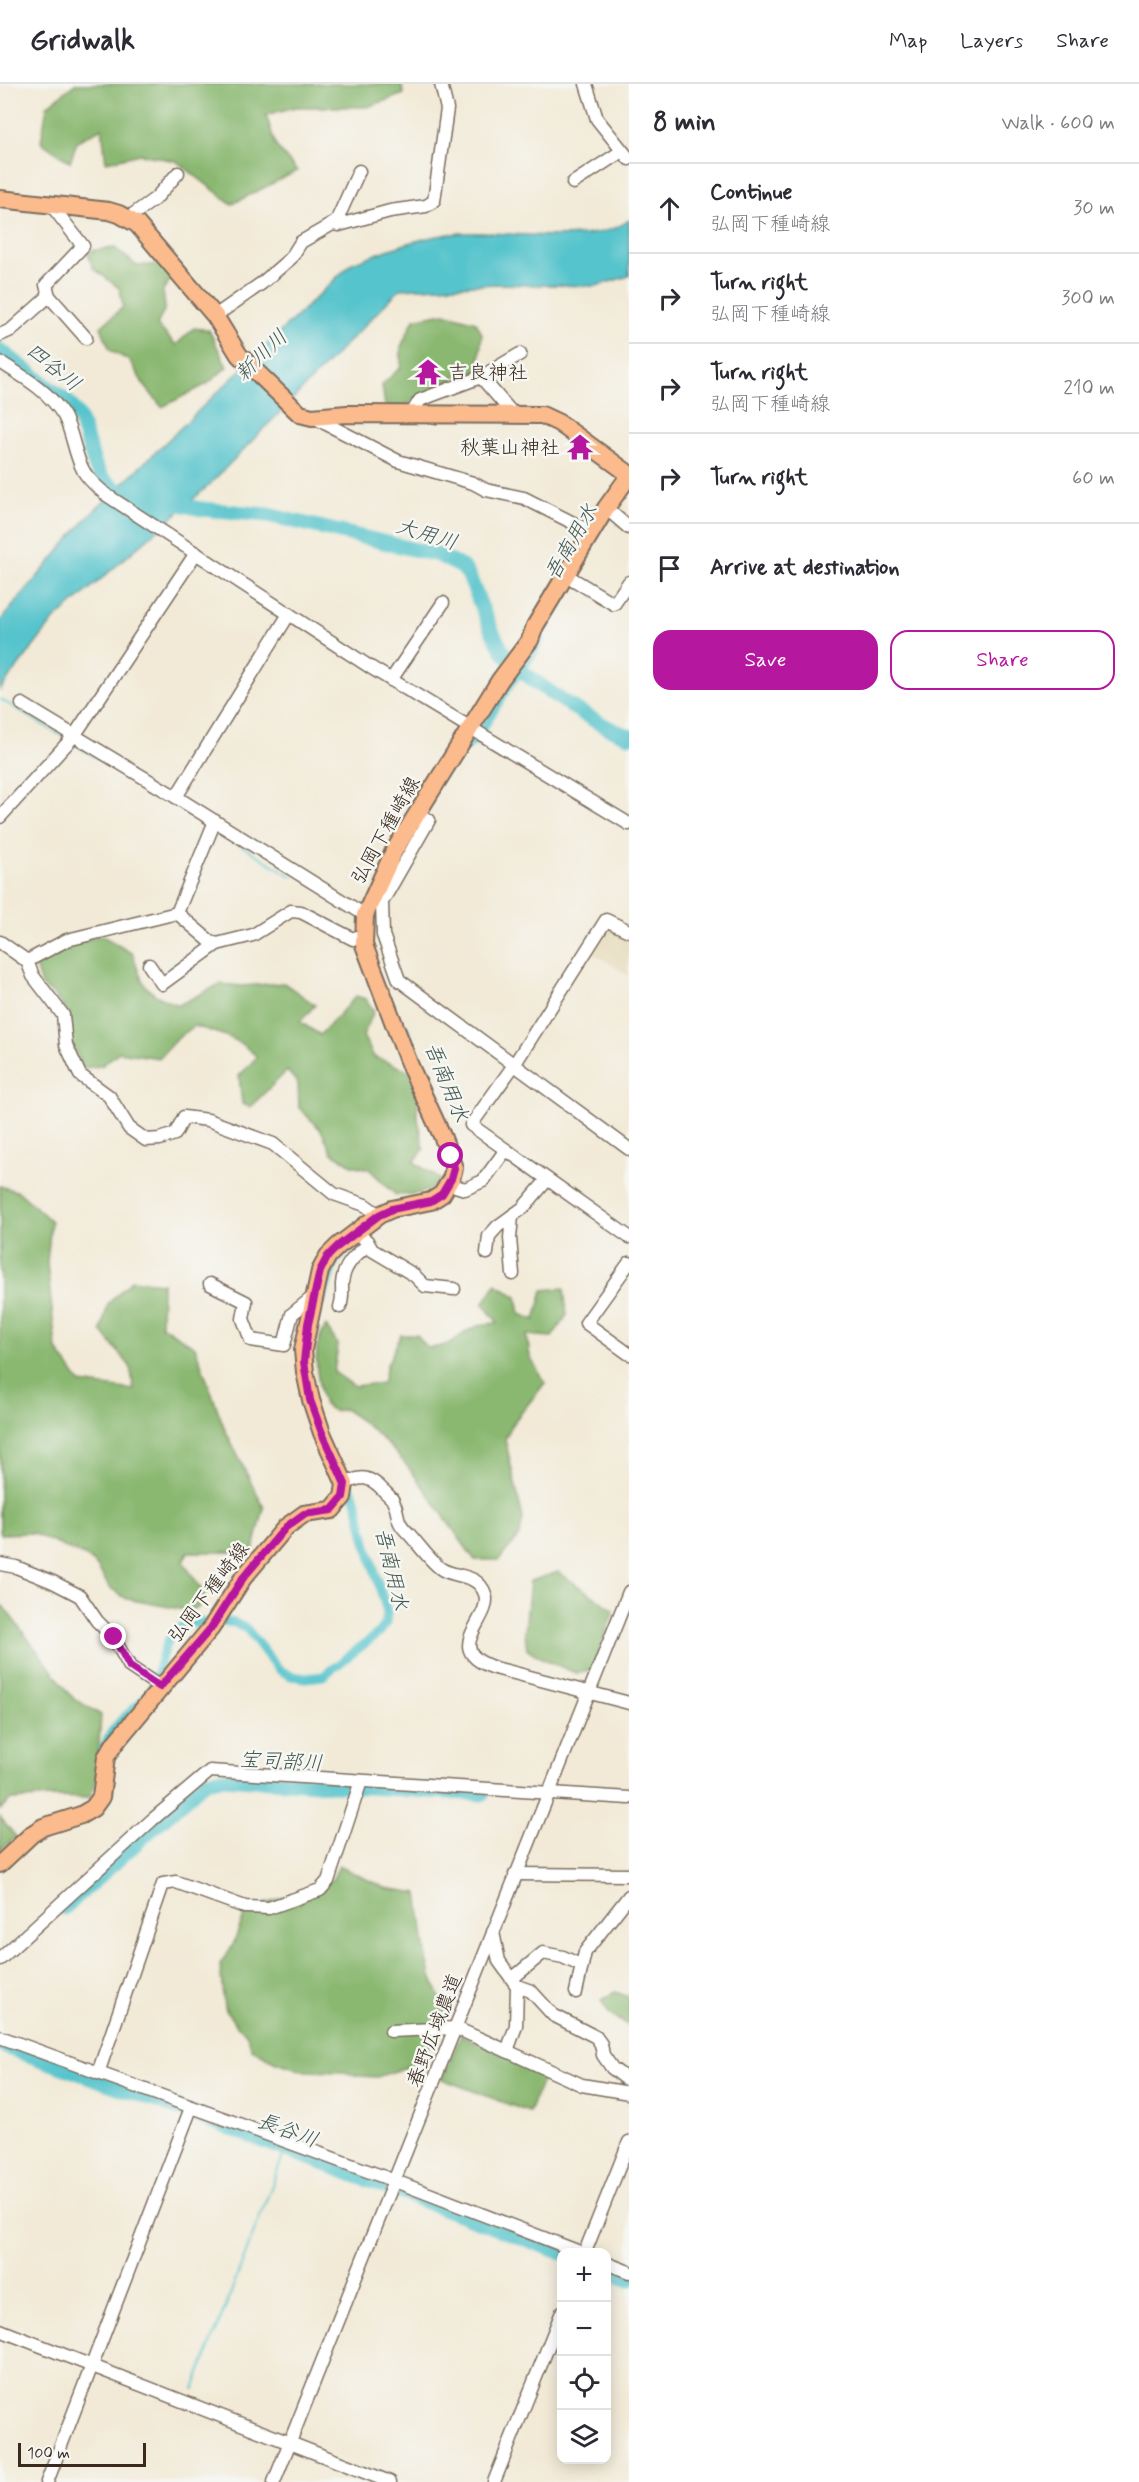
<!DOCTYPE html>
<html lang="en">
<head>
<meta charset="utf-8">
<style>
	body { margin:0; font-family:Mynerve,"Klee One",sans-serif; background:#f2f2f3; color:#2b2b33 }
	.controls { position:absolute; right:18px; bottom:18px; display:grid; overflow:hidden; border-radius:12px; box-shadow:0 3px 15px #0003 }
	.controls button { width:54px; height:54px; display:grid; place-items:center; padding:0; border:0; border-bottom:2px solid #e1e1e2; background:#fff; color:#2b2b33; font:30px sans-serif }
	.scale { position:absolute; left:18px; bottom:15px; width:128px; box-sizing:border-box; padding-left:6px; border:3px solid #3b2a1e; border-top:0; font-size:16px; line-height:21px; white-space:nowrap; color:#3b2a1e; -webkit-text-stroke:4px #f6f6f2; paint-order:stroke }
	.stop { position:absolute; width:18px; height:18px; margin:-14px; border:4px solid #b5179e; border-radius:50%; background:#fff }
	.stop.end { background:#b5179e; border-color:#fff; box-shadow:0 2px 6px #0008 }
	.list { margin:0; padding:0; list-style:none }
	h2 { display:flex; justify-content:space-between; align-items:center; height:78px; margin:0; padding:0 24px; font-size:26px }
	h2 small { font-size:20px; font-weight:400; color:#7c7c81 }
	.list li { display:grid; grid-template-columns:39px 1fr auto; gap:18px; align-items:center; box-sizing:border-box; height:90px; padding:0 24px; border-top:2px solid #e1e1e2 }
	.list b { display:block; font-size:22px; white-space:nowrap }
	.list p { margin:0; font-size:20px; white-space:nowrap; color:#7c7c81 }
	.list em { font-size:20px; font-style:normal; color:#7c7c81 }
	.actions { display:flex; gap:12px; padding:18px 24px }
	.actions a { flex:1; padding:14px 0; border:2px solid #b5179e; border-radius:18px; text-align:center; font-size:21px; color:#b5179e }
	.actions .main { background:#b5179e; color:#fff }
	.icon { flex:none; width:33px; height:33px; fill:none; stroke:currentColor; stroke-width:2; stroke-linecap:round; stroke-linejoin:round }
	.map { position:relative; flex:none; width:629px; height:2398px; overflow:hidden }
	header { display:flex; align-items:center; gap:36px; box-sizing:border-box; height:84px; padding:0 30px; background:#fff; border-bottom:2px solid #e1e1e2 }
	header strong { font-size:28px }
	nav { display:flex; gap:33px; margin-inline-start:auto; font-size:21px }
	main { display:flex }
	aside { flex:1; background:#fff }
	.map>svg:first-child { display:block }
	.built { fill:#e6daba }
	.forest { fill:#8ab871; stroke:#627148; stroke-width:1.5 }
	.water { fill:#56c4cc; stroke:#487775; stroke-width:1.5 }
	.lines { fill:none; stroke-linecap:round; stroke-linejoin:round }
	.stream { stroke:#56c4cc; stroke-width:2 }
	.canal { stroke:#56c4cc; stroke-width:9 }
	.river { stroke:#56c4cc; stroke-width:15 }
	.minor-casing { stroke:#7b6d5f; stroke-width:15 }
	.major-casing { stroke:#7b6d5f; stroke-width:20 }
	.minor { stroke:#fff; stroke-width:12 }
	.major { stroke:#fbbb8c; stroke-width:16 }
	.route { stroke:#b5179e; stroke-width:8 }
	.labels { text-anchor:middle; stroke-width:5; stroke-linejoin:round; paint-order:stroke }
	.poi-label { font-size:20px; fill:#3b2a1e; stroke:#f6f6f2; text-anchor:start }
	.street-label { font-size:20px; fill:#3b2a1e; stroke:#f6f6f2 }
	.water-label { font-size:21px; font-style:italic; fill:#435852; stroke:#f6f6f2 }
</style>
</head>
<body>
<header>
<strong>Gridwalk</strong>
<nav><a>Map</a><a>Layers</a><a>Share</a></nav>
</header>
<main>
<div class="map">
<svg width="629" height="2398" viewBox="0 0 629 2398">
	<rect width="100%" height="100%" fill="#f6f6f2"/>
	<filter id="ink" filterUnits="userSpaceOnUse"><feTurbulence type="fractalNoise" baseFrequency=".0167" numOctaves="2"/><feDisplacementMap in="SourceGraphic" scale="12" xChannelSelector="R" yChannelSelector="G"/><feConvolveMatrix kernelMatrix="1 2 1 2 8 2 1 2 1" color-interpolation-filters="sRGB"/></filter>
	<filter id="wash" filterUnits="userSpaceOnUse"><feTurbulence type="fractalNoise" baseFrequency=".008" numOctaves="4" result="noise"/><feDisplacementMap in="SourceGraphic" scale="24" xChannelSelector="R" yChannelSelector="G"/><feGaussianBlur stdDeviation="1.35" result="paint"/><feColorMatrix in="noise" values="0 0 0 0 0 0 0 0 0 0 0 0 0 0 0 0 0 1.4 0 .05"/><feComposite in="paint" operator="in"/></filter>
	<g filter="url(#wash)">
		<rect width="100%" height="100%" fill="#f2ead7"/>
		<polygon class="built" points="607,840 629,850 629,892 591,868"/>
		<g class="forest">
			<polygon points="75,0 401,0 404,10 367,23 295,23 266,31 276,62 297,87 232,120 176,77 140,70 106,78 102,44 77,57 70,78 41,58 47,22"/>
			<polygon points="115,164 137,182 163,180 173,191 163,207 165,224 157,241 176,261 194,244 209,246 227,283 207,300 162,323 144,301 130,277 110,266 101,243 123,223 120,205 93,184 87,167"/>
			<polygon points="444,229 476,238 482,250 478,288 458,291 440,304 415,314 401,327 385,322 382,301 401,283 401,263 414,235"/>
			<path d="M 101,851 L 133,870 C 143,903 145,910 179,921 L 220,900 L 242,902 L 284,899 L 315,921 L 300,938 L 320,951 L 356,912 L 366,915 L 374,927 L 363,952 L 374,973 L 410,987 L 418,1012 L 417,1030 L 424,1065 L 414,1078 L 441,1096 C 428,1111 415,1110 396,1111 L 369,1085 L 352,1081 L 332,1069 L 321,1046 L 299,1024 L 298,999 L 287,987 L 250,1023 L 242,1020 L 239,992 L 257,973 C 236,952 223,951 195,942 L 176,955 L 159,974 L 119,968 L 101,982 L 83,984 L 70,956 L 71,933 L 55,912 L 41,901 L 33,875 L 47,866 Z"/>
			<polygon points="0,1102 19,1108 51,1137 47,1179 56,1264 80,1299 134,1306 130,1282 101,1247 108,1220 132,1196 162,1199 161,1241 195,1263 225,1346 264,1424 253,1468 188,1468 183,1478 205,1510 198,1524 185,1526 127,1515 109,1503 97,1482 85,1472 32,1449 0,1450"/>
			<path d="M 496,1200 L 517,1213 L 520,1230 L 535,1236 L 543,1206 L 564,1204 L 567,1231 L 552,1253 L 527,1251 L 530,1273 L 545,1299 L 513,1339 L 505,1355 L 523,1435 L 519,1452 L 499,1476 L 475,1476 C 435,1423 403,1361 344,1325 L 334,1327 L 324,1321 C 317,1297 310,1263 326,1242 L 338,1261 L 334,1288 L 354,1302 L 383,1299 L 387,1281 L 401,1251 L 417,1251 L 428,1264 C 456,1263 458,1249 478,1242 C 484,1239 492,1240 498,1239 L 483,1220 Z"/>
			<polygon points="558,1488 614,1526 592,1586 576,1589 545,1576 527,1565 525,1548 530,1497"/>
			<polygon points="3,1522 73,1614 101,1631 96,1699 89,1714 51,1713 11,1716 0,1726 0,1524"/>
			<polygon points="0,1733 16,1753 0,1766"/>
			<polygon points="339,1782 385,1804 418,1809 426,1870 431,1892 447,1930 440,1951 407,1983 377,1993 359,1992 344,1988 306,1987 276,1978 252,1965 246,1949 235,1940 224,1923 220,1880 233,1861 246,1827 332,1796"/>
			<polygon points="615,1908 629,1913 629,1942 610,1931 601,1916"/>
			<polygon points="461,1951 545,1990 529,2028 442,1995"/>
		</g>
		<path class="water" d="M 629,136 L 629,192 L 596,202 L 495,200 L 400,205 L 207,403 L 54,536 L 0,606 L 0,537 L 87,434 L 352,179 C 387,166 424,151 462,149 C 507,146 593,164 629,136 Z"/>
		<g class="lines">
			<g class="stream">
				<polyline points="0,615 65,654"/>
				<polyline points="72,659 208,741"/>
				<polyline points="216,746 293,793"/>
				<polyline points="194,2305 285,2067"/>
			</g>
			<g class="canal">
				<polyline points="464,665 476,656 508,603 534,568 540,555"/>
				<polyline points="404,944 425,996"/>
				<polyline points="321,1219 335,1176 353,1160"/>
				<polyline points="221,1537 235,1539 247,1545 278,1585 291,1592 306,1594 323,1592 380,1548 386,1539 387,1528 366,1458 357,1418 348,1399"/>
				<path d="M 103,1669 C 110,1638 130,1632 148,1610 C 162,1590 158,1564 176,1546 C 182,1540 195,1540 203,1538"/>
			</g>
			<g class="river">
				<polyline points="0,266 69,319 79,333 96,384 104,396 131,417"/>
				<path d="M 166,417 L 201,425 L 268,431 L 438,471 L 462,483 L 468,490 C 479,515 488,544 503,567 C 519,591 601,645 629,652"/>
				<polyline points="64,1824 206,1697 222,1694 482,1710"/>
				<polyline points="0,1961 160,2018 562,2169"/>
				<polyline points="606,2187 629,2196"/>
			</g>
		</g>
	</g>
	<g filter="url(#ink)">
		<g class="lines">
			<g class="minor-casing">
				<g id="minor">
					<polyline points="586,0 597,35 629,75"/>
					<polyline points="573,99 622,67"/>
					<polyline points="128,134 156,114 178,89"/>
					<polyline points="333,140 339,141 390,127 426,122 434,117 447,25 441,0"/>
					<polyline points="49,212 86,254"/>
					<polyline points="215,232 262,199 291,174 301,158 336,138 359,87"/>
					<polyline points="0,251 11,246 49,212 46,201 83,162 52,122"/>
					<path d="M 0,278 C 24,293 49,307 64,332 C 73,349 74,369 83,386 C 88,396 97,402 105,410 L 370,583 L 629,740"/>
					<polyline points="481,293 520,270"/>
					<polyline points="410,332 420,316 481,293 513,330"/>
					<polyline points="313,333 398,377 473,399 486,406 524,414 593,449"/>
					<polyline points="606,424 629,444"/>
					<polyline points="566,491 614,520 629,498"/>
					<polyline points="391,596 443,519"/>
					<polyline points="22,620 176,713 365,831"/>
					<polyline points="176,713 289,530"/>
					<polyline points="416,729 429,736 382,818 383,851 399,896 629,1065"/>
					<polyline points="0,733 74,652 196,469"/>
					<polyline points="177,829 215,737"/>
					<polyline points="629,847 606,836 514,981 471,1041 629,1153"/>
					<polyline points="0,858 27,877 67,856 177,829 211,858 217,860 253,851 291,827 301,828 353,855 364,850"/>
					<polyline points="27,877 33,892 63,931 66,961 80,991 109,1012 129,1044 146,1056 160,1055 175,1050 184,1033 208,1036 273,1060 334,1110 365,1121 379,1131"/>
					<polyline points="149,881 162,900 217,860"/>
					<polyline points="449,1100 465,1105 483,1097 505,1067"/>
					<polyline points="512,1132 510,1154 513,1190"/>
					<polyline points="355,1148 367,1157 372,1166 414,1191 425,1202 454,1205"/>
					<polyline points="487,1169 489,1152 498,1142 523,1124 547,1096"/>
					<polyline points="629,1179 586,1239 629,1270"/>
					<polyline points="210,1200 246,1218 243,1235 251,1256 284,1261 292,1230 313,1213"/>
					<path d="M 340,1223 C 343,1214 342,1209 342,1200 C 343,1182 355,1171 368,1161"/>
					<path d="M 345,1400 C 362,1390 371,1393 384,1407 C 387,1410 392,1414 393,1417 C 401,1432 393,1434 408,1449 C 418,1459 432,1480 443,1486 C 459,1494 478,1490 485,1510 C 494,1535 438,1565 495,1584 L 629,1619"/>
					<polyline points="0,1480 16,1483 53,1498 80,1512 97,1537 113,1553 130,1583 160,1603"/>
					<polyline points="515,1790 629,1791"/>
					<polyline points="493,1848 499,1877 517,1902 516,1942 507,1967"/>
					<polyline points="0,1875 152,1736 210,1687 629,1714"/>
					<polyline points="513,1894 543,1869 563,1873 580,1881"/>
					<polyline points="517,1902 531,1907 553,1931 596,1953 601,1960 603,1971 612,1984 629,1997"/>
					<polyline points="576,1908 585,1868 629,1812"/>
					<polyline points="391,1947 456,1944 582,2001 629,2009"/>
					<polyline points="0,1953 395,2097 580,2168"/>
					<polyline points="98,1989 163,1800 176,1798 245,1823 269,1824 320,1806 328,1797 361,1697"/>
					<polyline points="585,2168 629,2058"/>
					<polyline points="606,2179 629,2188"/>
					<polyline points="0,2246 390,2398"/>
					<polyline points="47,2398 191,2024"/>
					<polyline points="274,2398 629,1508"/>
					<polyline points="494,2398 562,2228"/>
				</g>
			</g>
			<g class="major-casing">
				<g id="major">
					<polyline points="0,115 109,127 119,130 137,140 215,232 239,271 300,330 312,333 347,330 542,331 559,339 629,390"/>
					<polyline points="0,1780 32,1750 43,1743 81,1731 93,1724 101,1713 106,1673 115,1659 211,1544 243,1494 286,1443 304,1430 332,1426 343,1413 345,1400 322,1349 311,1316 305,1288 303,1266 320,1187 328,1172 338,1162 379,1131 392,1125 431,1117 442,1110 451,1095 454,1084 443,1054 410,982 364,861 365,831 394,767 500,596 530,556 535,542 606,424 629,392"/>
				</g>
			</g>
			<use href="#minor" class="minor"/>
			<use href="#major" class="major"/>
		</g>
	</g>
	<g class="lines" filter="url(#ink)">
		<polyline class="route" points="114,1553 130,1583 160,1603 211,1544 243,1494 286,1443 304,1430 332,1426 343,1413 345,1400 322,1349 310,1316 304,1278 308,1240 320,1187 328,1172 338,1162 379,1131 392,1125 431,1117 442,1110 451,1095 454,1084 451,1072"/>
	</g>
	<defs>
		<g id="temple-bare" transform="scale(2.07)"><path d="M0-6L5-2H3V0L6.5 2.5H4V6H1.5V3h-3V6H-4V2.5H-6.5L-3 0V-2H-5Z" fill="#b5179e" stroke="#f6f6f2" stroke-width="2.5" paint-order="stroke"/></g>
	</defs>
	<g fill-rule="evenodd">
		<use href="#temple-bare" x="428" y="288"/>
		<use href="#temple-bare" x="580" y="363"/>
	</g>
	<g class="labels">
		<g class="poi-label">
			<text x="448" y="295">吉良神社</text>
			<text x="560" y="370" text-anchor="end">秋葉山神社</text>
		</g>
		<g class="street-label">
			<text transform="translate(385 746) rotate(-61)" y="7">弘岡下種崎線</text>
			<text transform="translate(208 1508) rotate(-53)" y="7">弘岡下種崎線</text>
			<text transform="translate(434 1946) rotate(-69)" y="7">春野広域農道</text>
		</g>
		<g class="water-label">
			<text transform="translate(261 271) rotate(-44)" y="7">新川川</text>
			<text transform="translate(54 283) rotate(39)" y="7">四谷川</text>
			<text transform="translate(427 450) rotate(17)" y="7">大用川</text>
			<text transform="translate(571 458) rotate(-60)" y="7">吾南用水</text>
			<text transform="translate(447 998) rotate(68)" y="7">吾南用水</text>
			<text transform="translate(392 1485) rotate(77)" y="7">吾南用水</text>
			<text transform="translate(281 1677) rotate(3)" y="7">宝司部川</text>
			<text transform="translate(288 2046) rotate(20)" y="7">長谷川</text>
		</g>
	</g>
</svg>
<div class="controls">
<button>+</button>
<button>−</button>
<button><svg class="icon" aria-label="locate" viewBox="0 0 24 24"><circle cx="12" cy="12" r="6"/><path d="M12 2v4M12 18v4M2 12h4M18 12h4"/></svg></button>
<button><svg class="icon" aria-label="layers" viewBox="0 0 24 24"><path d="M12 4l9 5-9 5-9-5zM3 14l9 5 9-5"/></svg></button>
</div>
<div class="scale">100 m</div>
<div class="stop" style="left:451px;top:1072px"></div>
<div class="stop end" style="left:114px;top:1553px"></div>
</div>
<aside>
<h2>8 min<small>Walk · 600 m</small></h2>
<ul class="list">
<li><svg class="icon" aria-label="ahead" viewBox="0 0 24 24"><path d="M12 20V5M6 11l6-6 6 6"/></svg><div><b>Continue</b><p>弘岡下種崎線</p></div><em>30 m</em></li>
<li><svg class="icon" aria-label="right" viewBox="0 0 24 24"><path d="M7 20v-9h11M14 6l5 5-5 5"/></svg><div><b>Turn right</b><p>弘岡下種崎線</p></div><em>300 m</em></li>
<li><svg class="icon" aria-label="right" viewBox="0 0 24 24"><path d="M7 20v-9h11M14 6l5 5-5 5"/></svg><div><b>Turn right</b><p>弘岡下種崎線</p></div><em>210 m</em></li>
<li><svg class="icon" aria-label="right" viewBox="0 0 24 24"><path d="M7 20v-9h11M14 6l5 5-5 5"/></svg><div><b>Turn right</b></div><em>60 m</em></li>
<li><svg class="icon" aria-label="arrive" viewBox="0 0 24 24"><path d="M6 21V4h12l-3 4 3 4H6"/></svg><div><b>Arrive at destination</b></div></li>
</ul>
<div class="actions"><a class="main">Save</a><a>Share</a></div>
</aside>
</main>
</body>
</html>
